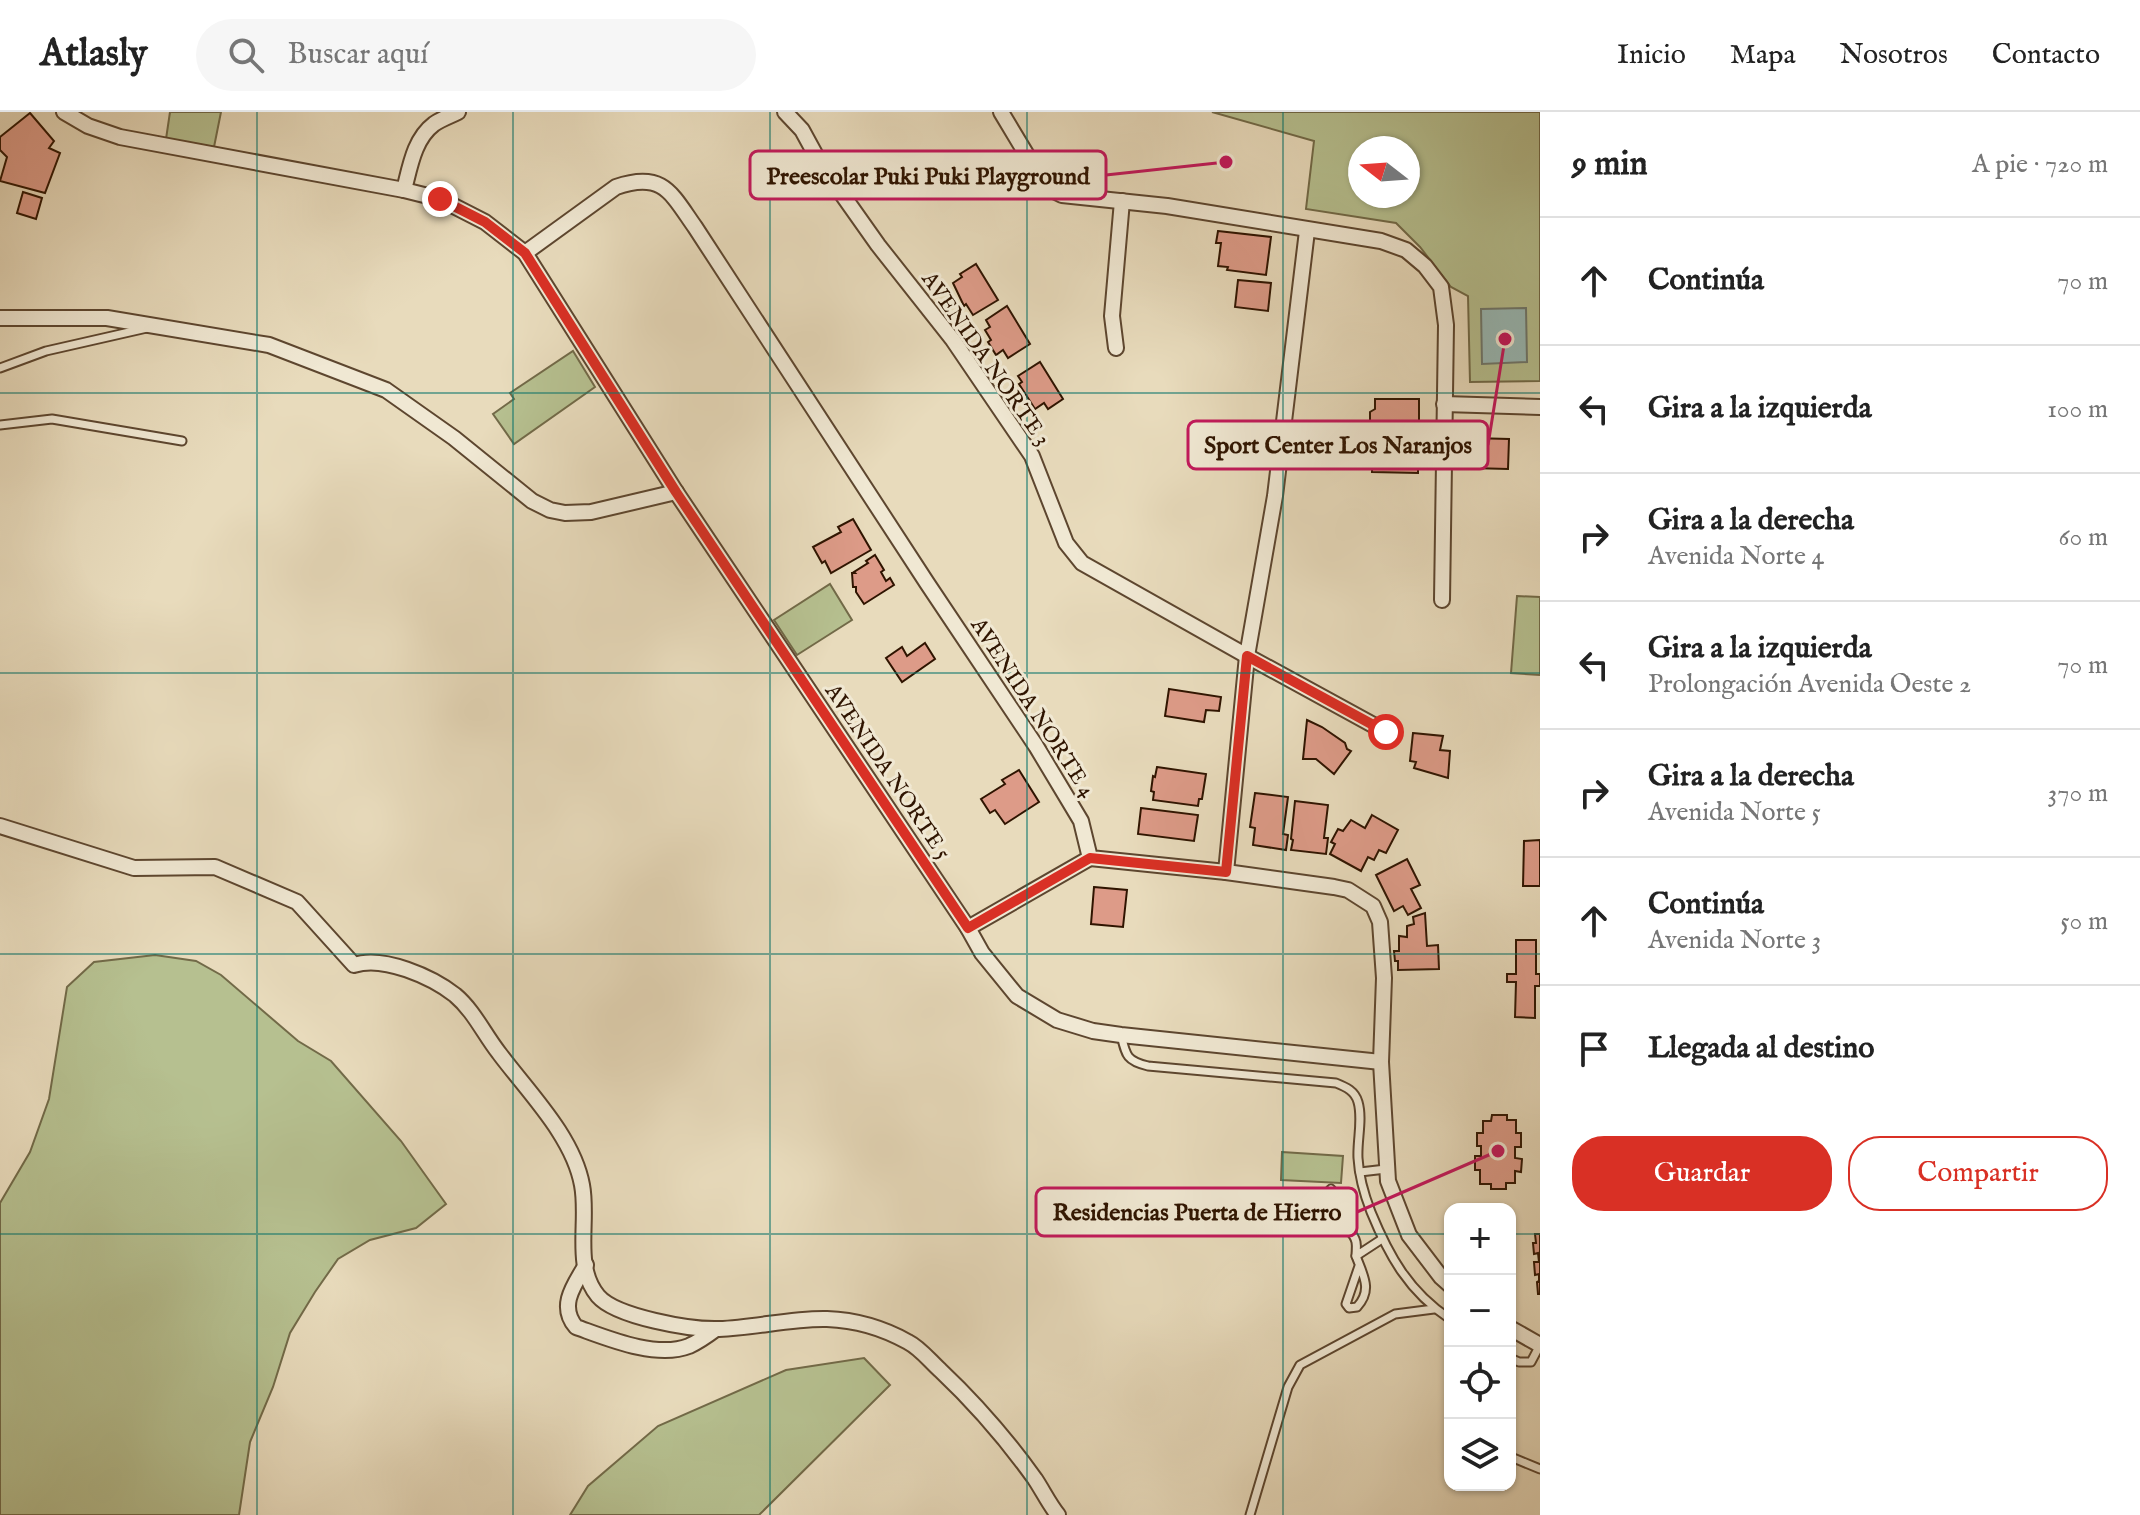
<!DOCTYPE html>
<html lang="es">
<head>
<meta charset="utf-8">
<style>
	body { margin:0; font-family:"IM FELL English",serif; background:#f6f6f6; color:#222 }
	.controls { position:absolute; right:24px; bottom:24px; display:grid; overflow:hidden; border-radius:16px; box-shadow:0 2px 6px #0004 }
	.controls button { width:72px; height:72px; display:grid; place-items:center; padding:0; border:0; border-bottom:2px solid #e0e0e0; background:#fff; color:#222; font:40px sans-serif }
	.compass { position:absolute; left:1348px; top:24px; width:72px; height:72px; border-radius:50%; background:#fff; box-shadow:0 2px 6px #0004; rotate:287deg }
	.stop { position:absolute; width:24px; height:24px; margin:-18px; border:6px solid #d93025; border-radius:50%; background:#fff }
	.stop.end { background:#d93025; border-color:#fff; box-shadow:0 2px 8px #0008 }
	.list { margin:0; padding:0; list-style:none }
	h2 { display:flex; justify-content:space-between; align-items:center; height:104px; margin:0; padding:0 32px; font-size:34px }
	h2 small { font-size:26px; font-weight:400; color:#767676 }
	.list li { display:grid; grid-template-columns:52px 1fr auto; gap:24px; align-items:center; box-sizing:border-box; height:128px; padding:0 32px; border-top:2px solid #e0e0e0 }
	.list b { display:block; font-size:30px; white-space:nowrap }
	.list p { margin:0; font-size:26px; white-space:nowrap; color:#767676 }
	.list em { font-size:26px; font-style:normal; color:#767676 }
	.actions { display:flex; gap:16px; padding:24px 32px }
	.actions a { flex:1; padding:18px 0; border:2px solid #d93025; border-radius:32px; text-align:center; font-size:28px; color:#d93025 }
	.actions .main { background:#d93025; color:#fff }
	.icon { flex:none; width:44px; height:44px; fill:none; stroke:currentColor; stroke-width:2; stroke-linecap:round; stroke-linejoin:round }
	.map { position:relative; flex:none; width:1540px; height:1403px; overflow:hidden }
	header { display:flex; align-items:center; gap:48px; box-sizing:border-box; height:112px; padding:0 40px; background:#fff; border-bottom:2px solid #e0e0e0 }
	header strong { font-size:38px }
	nav { display:flex; gap:44px; margin-inline-start:auto; font-size:28px }
	.search { width:560px; height:72px; background:#f6f6f6; display:flex; align-items:center; gap:20px; box-sizing:border-box; padding:0 28px; border-radius:44px; color:#767676; font-size:30px }
	main { display:flex }
	aside { flex:1; background:#fff }
	.map>svg:first-child { display:block }
	.green { fill:#b6c090; stroke:#726a48; stroke-width:2; fill-rule:evenodd }
	.water { fill:#98bab7; stroke:#6e786e; stroke-width:2 }
	.building { fill:#dd9b88; stroke:#2f1400; stroke-width:2 }
	.lines { fill:none; stroke-linecap:round; stroke-linejoin:round }
	.service-casing { stroke:#5d462f; stroke-width:11 }
	.minor-casing { stroke:#5d462f; stroke-width:18 }
	.service { stroke:#f0e8d3; stroke-width:7 }
	.minor { stroke:#f0e8d3; stroke-width:14 }
	.route { stroke:#d93025; stroke-width:10 }
	.grid { fill:none; stroke:#0f766e; stroke-width:2; stroke-opacity:0.55 }
	.labels { text-anchor:middle; stroke-width:6; stroke-linejoin:round; paint-order:stroke }
	.street-label { font-size:22px; fill:#2f1400; stroke:#f0e8d3 }
	.leader { fill:none; stroke:#c2185b; stroke-width:3 }
	.callout-dot { fill:#c2185b; stroke:#f0e8d3; stroke-width:3 }
	.callout { fill:#f0e8d3; stroke:#c2185b; stroke-width:3 }
	.callout-label { font-size:24px; text-anchor:middle; font-weight:bold; fill:#2f1400 }
</style>
</head>
<body>
<header>
<strong>Atlasly</strong>
<div class="search"><svg class="icon" aria-label="search" viewBox="0 0 24 24"><circle cx="10" cy="10" r="6"/><path d="M15 15l6 6"/></svg>Buscar aquí</div>
<nav><a>Inicio</a><a>Mapa</a><a>Nosotros</a><a>Contacto</a></nav>
</header>
<main>
<div class="map">
<svg width="1540" height="1403" viewBox="0 0 1540 1403">
	<rect width="100%" height="100%" fill="#e8dbbc"/>
	<filter id="stains"><feTurbulence type="fractalNoise" baseFrequency=".0025" numOctaves="4"/><feColorMatrix values="0 0 0 0 .2 0 0 0 0 .09 0 0 0 0 .02 0 0 0 .5 -.17"/></filter>
	<radialGradient id="worn" r=".72"><stop offset=".6" stop-color="#630" stop-opacity="0"/><stop offset="1" stop-color="#630" stop-opacity=".3"/></radialGradient>
	<g class="green">
		<polygon points="170,0 221,0 214,35 166,27"/>
		<path d="M 1212,0 L 1540,0 L 1540,269 L 1470,270 L 1468,184 L 1451,175 L 1420,135 L 1396,111 L 1306,97 L 1314,29 ZM 1360,36 L 1408,36 L 1408,84 L 1360,84 Z"/>
		<polygon points="573,239 595,275 514,332 493,302 514,287 510,281"/>
		<polygon points="830,472 852,508 797,543 774,508"/>
		<polygon points="1517,484 1540,485 1540,563 1511,561"/>
		<polygon points="155,843 196,849 221,863 298,929 331,949 401,1029 446,1092 416,1116 370,1128 338,1147 315,1180 290,1221 273,1275 250,1330 239,1403 0,1403 0,1091 30,1040 49,987 67,875 94,850"/>
		<polygon points="1282,1040 1343,1044 1341,1071 1281,1068"/>
		<polygon points="864,1246 890,1273 759,1403 570,1403 588,1374 658,1314 786,1258"/>
	</g>
	<polygon class="water" points="1526,196 1527,250 1482,252 1481,197"/>
	<g class="building">
		<polygon points="30,1 54,29 49,36 60,41 45,81 0,69 7,45 0,38 0,25"/>
		<polygon points="23,80 42,86 36,107 17,101"/>
		<polygon points="1218,119 1271,125 1266,163 1227,158 1228,155 1218,154 1221,131 1216,131"/>
		<polygon points="976,152 998,188 973,203 966,192 964,194 953,171 962,165 960,162"/>
		<polygon points="1238,168 1271,171 1268,199 1235,195"/>
		<polygon points="1007,194 1030,232 1008,246 1003,238 996,243 988,230 991,228 985,218 990,215 986,208"/>
		<polygon points="1040,250 1063,287 1048,297 1044,291 1035,297 1019,272 1022,270 1018,264"/>
		<polygon points="1375,287 1419,287 1419,317 1370,317 1370,300 1375,297"/>
		<polygon points="1472,326 1509,327 1508,357 1471,356"/>
		<polygon points="1373,330 1418,331 1418,361 1372,360"/>
		<polygon points="853,407 871,438 831,461 825,449 822,451 813,435 841,420 838,415"/>
		<polygon points="875,443 884,458 881,460 886,469 890,466 894,473 864,492 856,480 856,475 853,475 852,461 855,461 854,460 868,451 866,449"/>
		<polygon points="925,531 935,547 902,570 886,546 902,535 907,544"/>
		<polygon points="1169,577 1221,585 1219,599 1206,598 1204,610 1165,604"/>
		<polygon points="1307,608 1322,615 1345,631 1347,637 1351,639 1334,662 1316,647 1303,647"/>
		<polygon points="1413,621 1443,624 1440,638 1450,639 1448,666 1414,656 1416,650 1410,649"/>
		<polygon points="1157,655 1206,662 1202,687 1199,687 1198,694 1153,688 1154,680 1151,679 1153,664 1155,665"/>
		<polygon points="1019,658 1039,690 1005,712 995,698 990,701 981,687 1005,672 1002,668"/>
		<polygon points="1255,681 1288,685 1283,722 1288,723 1286,738 1253,733 1255,716 1250,715"/>
		<polygon points="1295,689 1328,693 1324,726 1328,726 1326,742 1291,738 1293,728 1291,727"/>
		<polygon points="1141,696 1198,703 1194,729 1138,722"/>
		<polygon points="1372,703 1398,718 1386,741 1379,738 1374,748 1368,745 1361,759 1330,742 1335,732 1331,730 1338,717 1343,719 1351,708 1365,716"/>
		<polygon points="1540,728 1540,774 1523,774 1524,729"/>
		<polygon points="1407,747 1420,773 1411,777 1421,796 1408,803 1403,794 1394,799 1376,763"/>
		<polygon points="1094,775 1127,778 1123,815 1091,812"/>
		<polygon points="1425,801 1427,834 1438,833 1439,857 1398,858 1398,849 1395,849 1394,839 1399,839 1399,824 1407,825 1407,814 1414,812 1413,805"/>
		<polygon points="1516,828 1536,828 1536,862 1540,862 1540,874 1535,874 1535,906 1515,905 1516,870 1507,870 1507,862 1516,862"/>
		<polygon points="1492,1003 1507,1003 1507,1008 1516,1008 1516,1021 1521,1021 1521,1035 1515,1035 1515,1046 1522,1047 1521,1060 1515,1059 1515,1071 1506,1071 1506,1077 1491,1077 1491,1072 1480,1072 1480,1058 1475,1058 1475,1044 1481,1044 1481,1034 1477,1034 1477,1021 1483,1021 1483,1009 1491,1009"/>
		<polygon points="1535,1122 1540,1122 1540,1182 1538,1182 1537,1170 1539,1169 1539,1162 1535,1163 1534,1150 1539,1150 1538,1141 1534,1142 1533,1131 1536,1131"/>
	</g>
	<g class="lines">
		<g class="service-casing">
			<g id="service">
				<polyline points="0,256 46,239 147,216"/>
				<polyline points="0,313 52,307 182,329"/>
				<path d="M 1121,923 C 1126,944 1127,949 1148,954 L 1336,971 C 1346,975 1355,979 1358,990 C 1363,1007 1357,1028 1358,1046 C 1359,1065 1364,1082 1371,1100 C 1389,1144 1409,1180 1450,1207"/>
				<polyline points="1360,1060 1386,1057"/>
				<path d="M 1340,1104 C 1331,1100 1323,1098 1322,1087 L 1331,1077 C 1340,1085 1338,1096 1342,1108 C 1345,1117 1354,1120 1356,1130 C 1357,1135 1356,1139 1356,1144 L 1382,1127"/>
				<path d="M 1356,1144 C 1363,1163 1373,1178 1357,1195 L 1349,1196 L 1346,1192 L 1359,1154"/>
				<polyline points="1510,1246 1519,1250 1531,1250 1540,1233"/>
				<polyline points="1511,1345 1540,1357"/>
				<polyline points="1250,1403 1288,1275 1300,1253 1395,1202 1434,1197"/>
			</g>
		</g>
		<g class="minor-casing">
			<g id="minor">
				<polyline points="64,0 88,14 120,25 404,78"/>
				<path d="M 458,0 C 450,4 441,7 434,12 C 414,27 410,55 404,78 L 440,87 L 485,110 L 525,141 L 676,380 L 968,816 L 982,841 L 1017,884 L 1057,908 L 1093,919 L 1121,923 L 1381,950"/>
				<polyline points="785,0 802,18 820,51 878,133 953,228 1032,344 1066,431 1082,451 1247,544 1386,620"/>
				<polyline points="1001,0 1046,75 1062,83 1167,94 1381,129 1406,138 1425,154 1441,175 1446,213 1442,488"/>
				<path d="M 525,141 L 616,75 C 663,59 671,81 695,115 L 927,471 L 1036,634 L 1081,709 L 1090,746 L 1226,760 L 1334,775 L 1348,778 L 1373,794 L 1380,810 L 1384,866 L 1381,950 L 1388,1069 L 1409,1123 L 1441,1165 L 1450,1173"/>
				<polyline points="0,206 107,206 269,233 386,278 454,326 532,389 550,398 565,401 591,400 676,380"/>
				<polyline points="1116,236 1112,204 1122,89"/>
				<polyline points="1444,292 1540,295"/>
				<path d="M 0,714 L 134,756 L 215,755 L 297,790 L 354,853 C 383,843 432,865 455,883 C 474,899 484,922 499,941 C 528,980 573,1024 582,1073 C 589,1109 573,1154 598,1184 C 616,1205 691,1218 719,1217 C 755,1216 791,1206 827,1207 C 856,1208 883,1216 908,1230 C 920,1236 930,1249 940,1258 C 975,1291 1007,1328 1035,1367 C 1043,1379 1049,1392 1058,1403"/>
				<polyline points="1226,760 1247,544 1275,384 1307,119"/>
				<polyline points="968,816 1090,746"/>
				<path d="M 586,1153 C 574,1173 558,1194 576,1215 C 607,1226 656,1247 689,1234 C 698,1230 708,1223 716,1217"/>
				<polyline points="1510,1216 1540,1233"/>
			</g>
		</g>
		<use href="#service" class="service"/>
		<use href="#minor" class="minor"/>
	</g>
	<g class="lines">
		<polyline class="route" points="440,87 485,110 525,141 676,380 968,816 1090,746 1226,760 1247,544 1386,620"/>
	</g>
	<path class="grid" d="M 257,0 L 257,1403M 513,0 L 513,1403M 770,0 L 770,1403M 1027,0 L 1027,1403M 1283,0 L 1283,1403M 0,281 L 1540,281M 0,561 L 1540,561M 0,842 L 1540,842M 0,1122 L 1450,1122M 1510,1122 L 1540,1122"/>
	<g class="labels">
		<g class="street-label">
			<text transform="translate(987 246) rotate(55)" y="8">AVENIDA NORTE 3</text>
			<text transform="translate(1034 595) rotate(57)" y="8">AVENIDA NORTE 4</text>
			<text transform="translate(889 659) rotate(56)" y="8">AVENIDA NORTE 5</text>
		</g>
	</g>
	<path class="leader" d="M1226 50L1106 63M1505 227L1488 333M1498 1039L1357 1100"/>
	<g class="callout-dot">
		<circle cx="1226" cy="50" r="8"/>
		<circle cx="1505" cy="227" r="8"/>
		<circle cx="1498" cy="1039" r="8"/>
	</g>
	<g class="callout">
		<rect x="750" y="39" width="356" height="48" rx="8"/>
		<rect x="1188" y="309" width="300" height="48" rx="8"/>
		<rect x="1036" y="1076" width="321" height="48" rx="8"/>
	</g>
	<g class="callout-label">
		<text x="928" y="72">Preescolar Puki Puki Playground</text>
		<text x="1338" y="341">Sport Center Los Naranjos</text>
		<text x="1197" y="1108">Residencias Puerta de Hierro</text>
	</g>
	<rect width="100%" height="100%" filter="url(#stains)"/>
	<rect width="100%" height="100%" fill="url(#worn)"/>
</svg>
<div class="controls">
<button>+</button>
<button>−</button>
<button><svg class="icon" aria-label="locate" viewBox="0 0 24 24"><circle cx="12" cy="12" r="6"/><path d="M12 2v4M12 18v4M2 12h4M18 12h4"/></svg></button>
<button><svg class="icon" aria-label="layers" viewBox="0 0 24 24"><path d="M12 4l9 5-9 5-9-5zM3 14l9 5 9-5"/></svg></button>
</div>
<svg class="compass" viewBox="-18 -18 36 36"><path d="M0-13l5 13h-10z" fill="#e53935"/><path d="M0 13l5-13h-10z" fill="#767676"/></svg>
<div class="stop" style="left:1386px;top:620px"></div>
<div class="stop end" style="left:440px;top:87px"></div>
</div>
<aside>
<h2>9 min<small>A pie · 720 m</small></h2>
<ul class="list">
<li><svg class="icon" aria-label="ahead" viewBox="0 0 24 24"><path d="M12 20V5M6 11l6-6 6 6"/></svg><div><b>Continúa</b></div><em>70 m</em></li>
<li><svg class="icon" aria-label="left" viewBox="0 0 24 24"><path d="M17 20v-9H6M10 6l-5 5 5 5"/></svg><div><b>Gira a la izquierda</b></div><em>100 m</em></li>
<li><svg class="icon" aria-label="right" viewBox="0 0 24 24"><path d="M7 20v-9h11M14 6l5 5-5 5"/></svg><div><b>Gira a la derecha</b><p>Avenida Norte 4</p></div><em>60 m</em></li>
<li><svg class="icon" aria-label="left" viewBox="0 0 24 24"><path d="M17 20v-9H6M10 6l-5 5 5 5"/></svg><div><b>Gira a la izquierda</b><p>Prolongación Avenida Oeste 2</p></div><em>70 m</em></li>
<li><svg class="icon" aria-label="right" viewBox="0 0 24 24"><path d="M7 20v-9h11M14 6l5 5-5 5"/></svg><div><b>Gira a la derecha</b><p>Avenida Norte 5</p></div><em>370 m</em></li>
<li><svg class="icon" aria-label="ahead" viewBox="0 0 24 24"><path d="M12 20V5M6 11l6-6 6 6"/></svg><div><b>Continúa</b><p>Avenida Norte 3</p></div><em>50 m</em></li>
<li><svg class="icon" aria-label="arrive" viewBox="0 0 24 24"><path d="M6 21V4h12l-3 4 3 4H6"/></svg><div><b>Llegada al destino</b></div></li>
</ul>
<div class="actions"><a class="main">Guardar</a><a>Compartir</a></div>
</aside>
</main>
</body>
</html>
